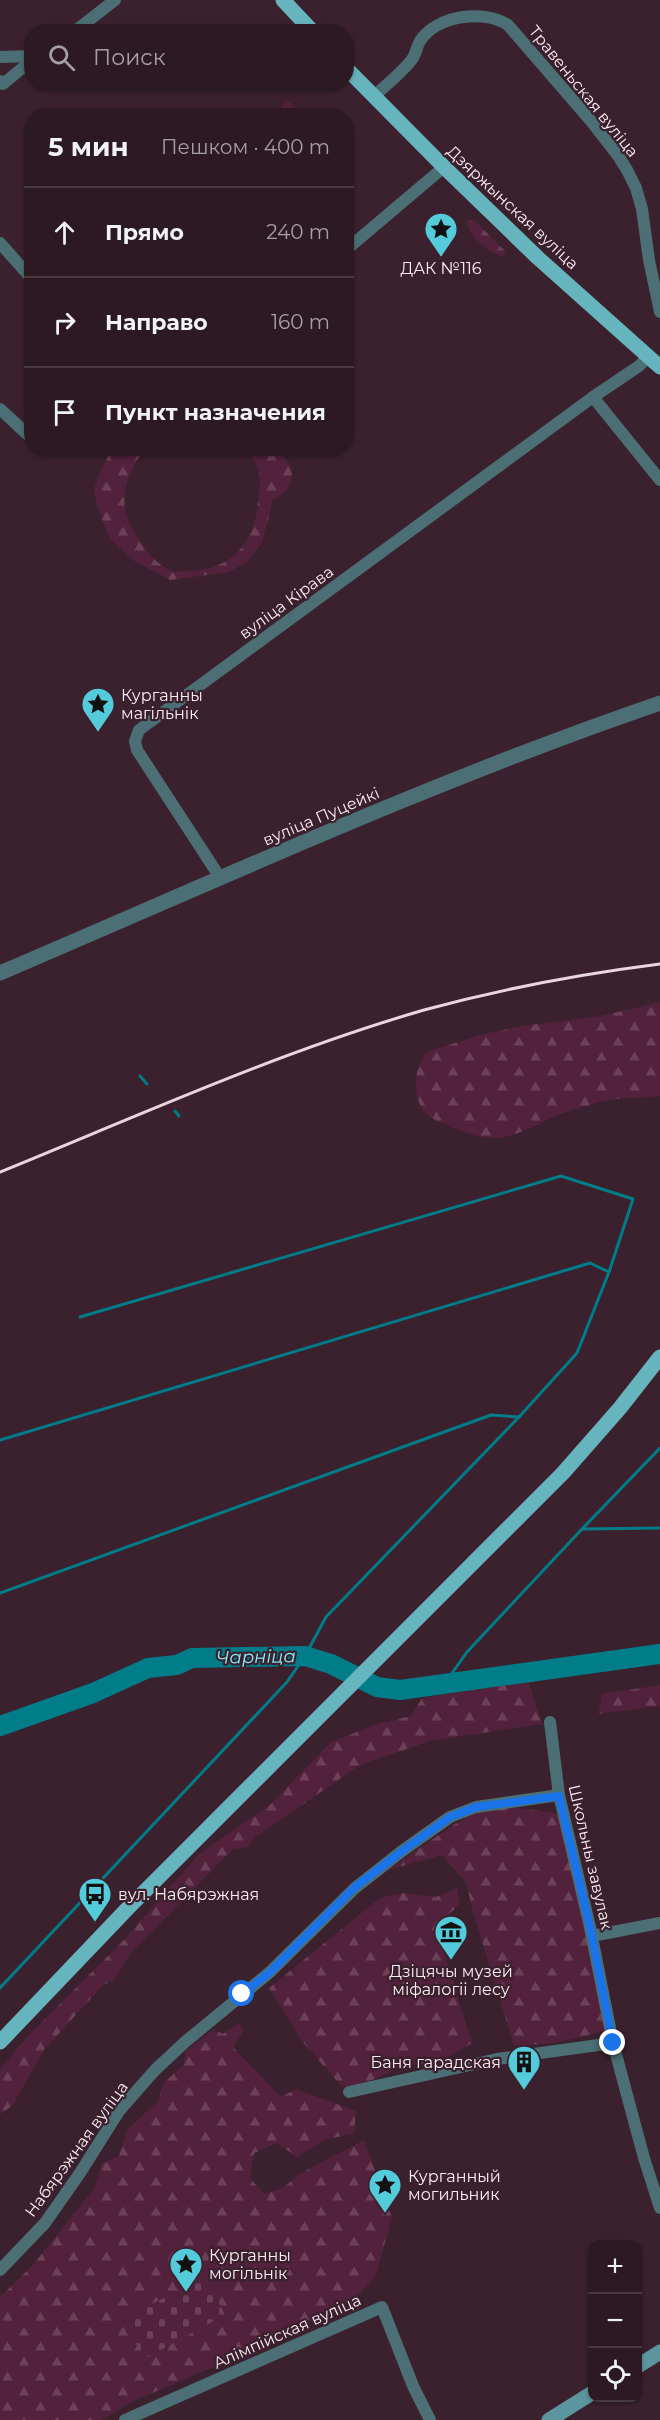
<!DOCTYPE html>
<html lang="ru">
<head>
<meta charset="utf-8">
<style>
	body { margin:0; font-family:Montserrat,sans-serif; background:#38262f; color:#f1f3f6 }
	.controls { position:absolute; right:18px; bottom:18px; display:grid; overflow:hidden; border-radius:12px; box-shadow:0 2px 4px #0004 }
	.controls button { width:54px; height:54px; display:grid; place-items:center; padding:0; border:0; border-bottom:2px solid #483840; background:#2c1922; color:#f1f3f6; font:30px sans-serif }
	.stop { position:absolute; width:18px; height:18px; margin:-14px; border:4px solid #1a73e8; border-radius:50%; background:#fff }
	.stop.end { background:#1a73e8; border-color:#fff; box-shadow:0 2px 6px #0008 }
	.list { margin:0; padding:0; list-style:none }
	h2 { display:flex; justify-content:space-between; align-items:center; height:78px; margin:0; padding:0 24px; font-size:26px }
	h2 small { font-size:20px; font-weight:400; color:#a6a0a5 }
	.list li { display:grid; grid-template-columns:39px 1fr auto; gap:18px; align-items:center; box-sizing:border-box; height:90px; padding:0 24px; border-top:2px solid #483840 }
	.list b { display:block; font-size:22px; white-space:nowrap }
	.list em { font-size:20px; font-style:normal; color:#a6a0a5 }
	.icon { flex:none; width:33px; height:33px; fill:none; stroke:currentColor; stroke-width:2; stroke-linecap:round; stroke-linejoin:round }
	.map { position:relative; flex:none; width:660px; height:2420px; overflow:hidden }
	.search { position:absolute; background:#2c1922; box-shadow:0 2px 4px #0004; left:24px; top:24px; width:330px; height:66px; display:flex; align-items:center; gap:15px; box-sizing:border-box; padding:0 21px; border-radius:24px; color:#a6a0a5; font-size:22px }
	.panel { position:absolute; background:#2c1922; box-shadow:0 2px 4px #0004; left:24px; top:108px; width:330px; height:348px; border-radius:24px }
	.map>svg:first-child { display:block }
	.forest { fill:url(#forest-firs) }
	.cemetery { fill:url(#cemetery-stones) }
	.garden { fill:#52213b }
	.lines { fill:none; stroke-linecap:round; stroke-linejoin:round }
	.stream { stroke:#007d89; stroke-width:3 }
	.river { stroke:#007d89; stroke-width:20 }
	.minor { stroke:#4b6f74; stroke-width:12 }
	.tertiary { stroke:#4b6f74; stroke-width:15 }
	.secondary { stroke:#5b969e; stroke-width:15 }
	.primary { stroke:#66b4be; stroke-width:15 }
	.rail { stroke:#e9d6de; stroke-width:3 }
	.route { stroke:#1a73e8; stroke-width:8 }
	.labels { text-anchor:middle; stroke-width:4.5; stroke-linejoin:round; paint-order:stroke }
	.street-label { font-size:16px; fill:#feecf4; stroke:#3a212d }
	.poi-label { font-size:16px; fill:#feecf4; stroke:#3a212d; text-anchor:start }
	.water-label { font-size:18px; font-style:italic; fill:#87eefb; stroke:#3a212d }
</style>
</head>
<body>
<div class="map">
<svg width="660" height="2420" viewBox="0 0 660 2420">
	<defs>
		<pattern id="forest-firs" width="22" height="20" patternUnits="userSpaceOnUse" patternTransform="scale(1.5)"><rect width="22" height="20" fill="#52213b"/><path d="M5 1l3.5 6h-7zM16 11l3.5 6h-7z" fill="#6c4158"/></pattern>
		<pattern id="cemetery-stones" width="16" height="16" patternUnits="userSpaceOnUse" patternTransform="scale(1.5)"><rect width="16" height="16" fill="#52213b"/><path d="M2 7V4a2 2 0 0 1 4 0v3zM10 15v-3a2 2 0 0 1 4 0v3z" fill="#6c4158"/></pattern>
	</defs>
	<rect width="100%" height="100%" fill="#3a212d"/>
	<g class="forest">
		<path d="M 469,220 L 475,221 L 506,252 L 503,256 C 489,254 469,236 467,222 Z"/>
		<path d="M 113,448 L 144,449 C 119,487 116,510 145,548 C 152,558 161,567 173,571 C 178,572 185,571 191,571 C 230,569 252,546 257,509 C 261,482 263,472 247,449 L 276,449 C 279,453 286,458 289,464 C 297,479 287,494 273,500 L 262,543 L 248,561 L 229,572 L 170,580 L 134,561 L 110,539 L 97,506 L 94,489 L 100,471 Z"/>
		<path d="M 660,1002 L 660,1096 C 642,1098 623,1097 605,1101 C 589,1105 571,1110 556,1116 C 537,1124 514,1139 491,1138 C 476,1137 461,1131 447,1125 C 431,1119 420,1112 417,1095 C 414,1080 417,1063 427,1052 L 480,1035 L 522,1026 L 601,1016 Z"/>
		<polygon points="528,1681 542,1724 430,1741 360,1765 254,1838 248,1847 233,1849 130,1954 114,1980 103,1985 44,2050 12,2106 0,2114 0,2069 28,2036 126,1938 198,1855 271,1804 331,1742 380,1723 411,1716 422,1698"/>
		<polygon points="660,1685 660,1706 598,1714 602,1694"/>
		<polygon points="492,1805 551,1812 561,1816 607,2031 554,2043 514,2046 473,1912 466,1883 442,1855 388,1870 455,1824"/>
		<polygon points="457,1888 460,1904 436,1926 472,2043 440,2062 407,2065 365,2083 342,2087 302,2041 269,1988 380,1898 404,1893 436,1897"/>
		<polygon points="238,2023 244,2030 233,2047 281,2097 296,2089 356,2111 354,2133 325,2140 297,2157 277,2143 254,2153 250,2178 264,2194 283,2188 301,2173 364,2140 392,2217 376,2276 354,2300 255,2349 134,2401 101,2420 0,2420 0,2297 33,2265 95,2187 102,2163 119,2156 127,2130 158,2101 164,2082 184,2065 185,2051 214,2029 223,2034"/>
	</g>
	<polygon class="cemetery" points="207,2279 225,2315 144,2359 122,2317"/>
	<polygon class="garden" points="287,100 304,115 274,115"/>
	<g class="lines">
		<g class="stream">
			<polyline points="140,1076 147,1084"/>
			<polyline points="175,1111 179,1116"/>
			<polyline points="0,1440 590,1263 609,1272"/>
			<polyline points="582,1529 660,1448"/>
			<polyline points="0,1593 491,1415 519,1417"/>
			<polyline points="445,1683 467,1652 582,1529 660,1528"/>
			<polyline points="0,1988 287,1682 305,1656 326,1617 519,1417 577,1353 609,1272 633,1199 561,1176 80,1317"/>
		</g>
		<polyline class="river" points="0,1726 93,1693 148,1668 177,1665 192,1658 305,1656 331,1664 377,1687 400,1690 660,1654"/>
		<g class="minor">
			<polyline points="74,32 115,0"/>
			<polyline points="0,57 32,56"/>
			<polyline points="0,81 3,84 32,60"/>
			<path d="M 373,97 C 386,85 403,72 413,58 C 416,53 417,46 420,41 C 437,15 484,9 508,25 L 591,121 L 619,157 L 627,170 L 636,188 L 642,209 L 649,260 L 660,312"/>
			<polyline points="0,243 32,279"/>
			<polyline points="346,250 444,167"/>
			<polyline points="593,397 660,480"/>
			<polyline points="0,409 27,434 32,435"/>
			<polyline points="221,879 137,750 135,741 139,730 593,397 639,366 648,357"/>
			<polyline points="550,1722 559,1795 590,1927 613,2043 644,2158 660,2208"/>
			<polyline points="592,1936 660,1923"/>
			<polyline points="349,2092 497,2059 613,2043"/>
			<polyline points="0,2270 45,2223 80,2173 119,2111 155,2070 185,2042 270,1972 355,1888 402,1851 450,1817 476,1807 559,1795"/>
			<polyline points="125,2420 382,2307 413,2386 430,2420"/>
		</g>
		<path class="tertiary" d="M 0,973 C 218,880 435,780 660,703"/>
		<g class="secondary">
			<polyline points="638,2366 660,2352"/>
			<polyline points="549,2420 592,2393"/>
		</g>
		<g class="primary">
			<polyline points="283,0 313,32"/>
			<polyline points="346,68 444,167 538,258 660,367"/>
			<polyline points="0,2042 128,1908 563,1473 620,1408 660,1357"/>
		</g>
		<path class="rail" d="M 0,1172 C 140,1115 279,1052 424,1010 C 501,989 581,974 660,964"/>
	</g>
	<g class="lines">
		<polyline class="route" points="242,1994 270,1972 355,1887 402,1851 450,1817 476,1807 559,1796 590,1927 613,2043"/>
	</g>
	<defs>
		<g id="sight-pin" transform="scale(1.725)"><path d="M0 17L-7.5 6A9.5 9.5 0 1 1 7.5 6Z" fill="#53cbda" stroke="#3a212d"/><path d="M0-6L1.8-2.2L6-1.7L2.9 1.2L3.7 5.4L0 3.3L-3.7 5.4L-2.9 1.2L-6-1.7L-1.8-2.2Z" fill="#111"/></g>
		<g id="bus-pin" transform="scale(1.725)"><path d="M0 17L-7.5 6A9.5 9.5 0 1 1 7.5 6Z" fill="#53cbda" stroke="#3a212d"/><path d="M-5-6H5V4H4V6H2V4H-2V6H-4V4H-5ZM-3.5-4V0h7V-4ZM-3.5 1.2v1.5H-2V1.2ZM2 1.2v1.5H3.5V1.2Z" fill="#111"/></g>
		<g id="museum-pin" transform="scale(1.725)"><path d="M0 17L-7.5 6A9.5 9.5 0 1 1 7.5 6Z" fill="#53cbda" stroke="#3a212d"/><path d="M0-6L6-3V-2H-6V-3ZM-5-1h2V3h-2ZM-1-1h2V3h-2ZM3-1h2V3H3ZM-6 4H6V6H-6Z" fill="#111"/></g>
		<g id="building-pin" transform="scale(1.725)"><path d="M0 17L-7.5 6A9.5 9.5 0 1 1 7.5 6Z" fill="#53cbda" stroke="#3a212d"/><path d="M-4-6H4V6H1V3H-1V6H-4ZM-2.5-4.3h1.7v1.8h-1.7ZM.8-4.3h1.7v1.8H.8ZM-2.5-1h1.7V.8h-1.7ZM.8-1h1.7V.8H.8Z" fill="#111"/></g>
	</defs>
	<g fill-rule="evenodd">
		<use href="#sight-pin" x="441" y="229"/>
		<use href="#sight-pin" x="98" y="704"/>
		<use href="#bus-pin" x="95" y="1894"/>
		<use href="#museum-pin" x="451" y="1932"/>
		<use href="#building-pin" x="524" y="2062"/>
		<use href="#sight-pin" x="385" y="2185"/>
		<use href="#sight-pin" x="186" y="2264"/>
	</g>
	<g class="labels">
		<g class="street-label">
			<text transform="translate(584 91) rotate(51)" y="6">Травеньская вуліца</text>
			<text transform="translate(513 207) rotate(43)" y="6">Дзяржынская вуліца</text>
			<text transform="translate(286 602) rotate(-36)" y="6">вуліца Кірава</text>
			<text transform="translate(321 816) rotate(-23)" y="6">вуліца Пуцейкі</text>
			<text transform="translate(591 1857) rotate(77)" y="6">Школьны завулак</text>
			<text transform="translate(76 2149) rotate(-54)" y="6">Набярэжная вуліца</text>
			<text transform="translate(287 2331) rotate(-24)" y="6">Алімпійская вуліца</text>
		</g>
		<g class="poi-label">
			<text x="441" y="274" text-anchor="middle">ДАК №116</text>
			<text x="121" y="701">Курганны<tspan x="121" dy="18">магільнік</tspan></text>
			<text x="118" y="1900">вул. Набярэжная</text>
			<text x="451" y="1977" text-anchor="middle">Дзіцячы музей<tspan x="451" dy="18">міфалогіі лесу</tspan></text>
			<text x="501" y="2068" text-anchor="end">Баня гарадская</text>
			<text x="408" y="2182">Курганный<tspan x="408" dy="18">могильник</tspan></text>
			<text x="209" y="2261">Курганны<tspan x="209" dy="18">могільнік</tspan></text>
		</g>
		<g class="water-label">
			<text transform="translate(256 1657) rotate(-1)" y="6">Чарніца</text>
		</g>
	</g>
</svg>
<div class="controls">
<button>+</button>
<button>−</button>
<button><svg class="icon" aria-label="locate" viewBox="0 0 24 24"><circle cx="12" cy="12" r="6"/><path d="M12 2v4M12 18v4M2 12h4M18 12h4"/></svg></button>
</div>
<div class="stop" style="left:242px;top:1994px"></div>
<div class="stop end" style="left:613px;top:2043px"></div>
<div class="search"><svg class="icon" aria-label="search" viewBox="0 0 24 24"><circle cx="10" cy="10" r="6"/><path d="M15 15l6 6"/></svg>Поиск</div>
<section class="panel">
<h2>5 мин<small>Пешком · 400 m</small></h2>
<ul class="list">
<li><svg class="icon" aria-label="ahead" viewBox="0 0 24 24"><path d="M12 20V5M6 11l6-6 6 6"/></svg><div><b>Прямо</b></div><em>240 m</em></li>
<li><svg class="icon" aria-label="right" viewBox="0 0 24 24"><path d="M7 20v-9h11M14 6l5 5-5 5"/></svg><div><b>Направо</b></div><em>160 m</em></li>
<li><svg class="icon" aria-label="arrive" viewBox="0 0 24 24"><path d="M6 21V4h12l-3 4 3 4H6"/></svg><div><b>Пункт назначения</b></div></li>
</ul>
</section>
</div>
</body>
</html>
